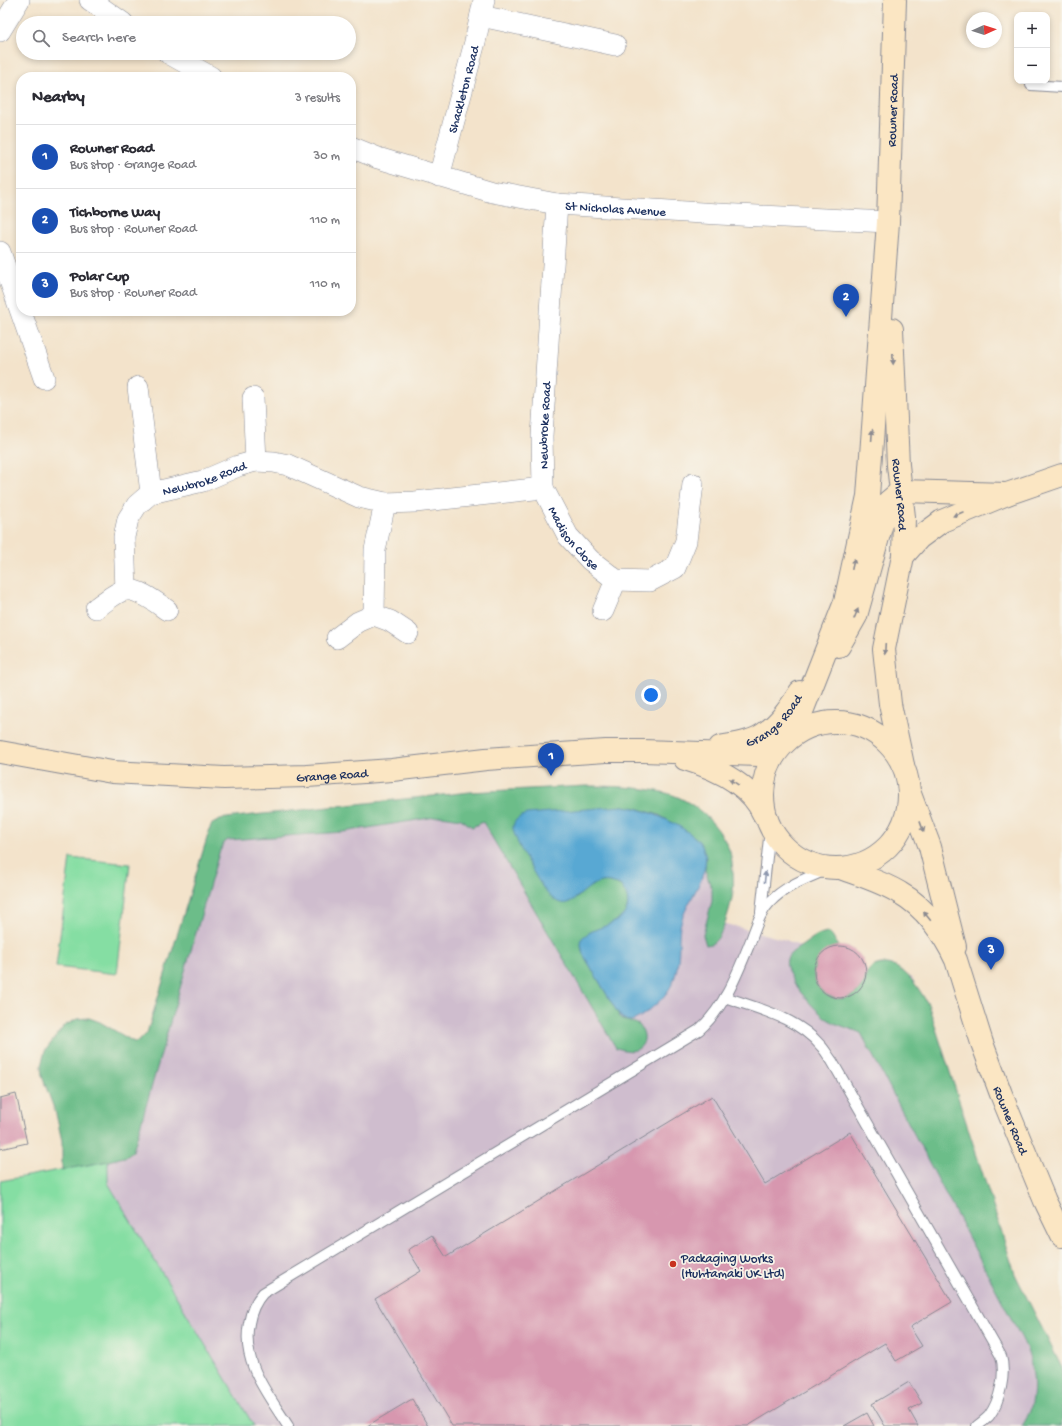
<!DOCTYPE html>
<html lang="en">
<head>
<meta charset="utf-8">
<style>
	body { margin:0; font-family:"Gochi Hand",sans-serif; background:#f2f2f3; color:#2b2b33 }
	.controls { position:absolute; right:12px; top:12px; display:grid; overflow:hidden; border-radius:8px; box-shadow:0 2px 6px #0003 }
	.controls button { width:36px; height:36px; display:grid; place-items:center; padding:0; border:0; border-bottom:1px solid #e1e1e2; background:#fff; color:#2b2b33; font:20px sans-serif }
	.compass { position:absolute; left:966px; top:12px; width:36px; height:36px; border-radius:50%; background:#fff; box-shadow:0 2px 6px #0003; rotate:87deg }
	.you { position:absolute; left:651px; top:695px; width:14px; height:14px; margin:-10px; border:3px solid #fff; border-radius:50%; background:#1a73e8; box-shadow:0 0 0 6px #1a73e833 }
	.badge { display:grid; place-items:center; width:26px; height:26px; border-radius:50%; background:#ea580c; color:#fff; font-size:13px; font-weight:700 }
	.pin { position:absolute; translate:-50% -33px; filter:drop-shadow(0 1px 2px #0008) }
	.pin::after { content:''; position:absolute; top:21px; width:14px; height:12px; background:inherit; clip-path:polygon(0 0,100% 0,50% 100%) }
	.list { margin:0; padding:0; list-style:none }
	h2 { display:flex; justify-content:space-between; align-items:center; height:52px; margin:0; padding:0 16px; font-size:17px }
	h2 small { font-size:13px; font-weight:400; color:#7c7c81 }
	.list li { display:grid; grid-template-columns:26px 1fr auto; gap:12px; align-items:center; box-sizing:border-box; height:64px; padding:0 16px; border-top:1px solid #e1e1e2 }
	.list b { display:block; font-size:15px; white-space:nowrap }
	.list p { margin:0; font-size:13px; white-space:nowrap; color:#7c7c81 }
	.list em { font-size:13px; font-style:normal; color:#7c7c81 }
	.icon { flex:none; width:22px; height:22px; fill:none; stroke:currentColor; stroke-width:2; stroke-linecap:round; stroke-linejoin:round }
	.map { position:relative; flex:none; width:1062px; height:1426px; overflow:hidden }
	.search { position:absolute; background:#fff; box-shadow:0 2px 6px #0003; left:16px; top:16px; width:340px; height:44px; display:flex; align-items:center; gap:10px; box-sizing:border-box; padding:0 14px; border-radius:22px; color:#7c7c81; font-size:15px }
	.panel { position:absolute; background:#fff; box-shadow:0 2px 6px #0003; left:16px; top:72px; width:340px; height:244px; border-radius:16px }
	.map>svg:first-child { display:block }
	.industrial { fill:#cfbdce }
	.green { fill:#85dea3; stroke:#508680 }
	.forest { fill:#6cbd89; stroke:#447674 }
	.water { fill:#59a8d3; stroke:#3a6c98 }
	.building { fill:#d797af }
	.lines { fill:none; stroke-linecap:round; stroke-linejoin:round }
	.lane-casing { stroke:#878994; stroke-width:12 }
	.street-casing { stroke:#878994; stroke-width:22 }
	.secondary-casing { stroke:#878994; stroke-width:24 }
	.lane { stroke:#fff; stroke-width:10 }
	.street { stroke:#fff; stroke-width:21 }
	.secondary { stroke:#fbe6c3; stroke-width:22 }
	.oneway { fill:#8b8a90 }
	.oneway2 { fill:#8d97ae }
	.poi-dot { fill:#c8321e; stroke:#f7f3e8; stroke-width:1.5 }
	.labels { text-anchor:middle; stroke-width:3.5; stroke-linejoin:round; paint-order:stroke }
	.street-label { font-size:13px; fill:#1b2f5e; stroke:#f7f3e8 }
	.poi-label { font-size:13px; fill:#1b2f5e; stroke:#f7f3e8; text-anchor:start }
</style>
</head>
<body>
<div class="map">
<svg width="1062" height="1426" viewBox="0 0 1062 1426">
	<rect width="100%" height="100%" fill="#f7f3e8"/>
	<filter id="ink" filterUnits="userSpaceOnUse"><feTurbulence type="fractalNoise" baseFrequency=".025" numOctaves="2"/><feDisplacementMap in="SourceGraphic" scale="8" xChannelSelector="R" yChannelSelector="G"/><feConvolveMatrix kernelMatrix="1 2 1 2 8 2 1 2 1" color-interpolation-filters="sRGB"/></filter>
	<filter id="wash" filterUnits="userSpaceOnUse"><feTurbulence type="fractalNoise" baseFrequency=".012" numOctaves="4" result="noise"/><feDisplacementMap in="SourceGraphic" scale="16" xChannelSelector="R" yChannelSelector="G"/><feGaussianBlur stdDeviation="0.9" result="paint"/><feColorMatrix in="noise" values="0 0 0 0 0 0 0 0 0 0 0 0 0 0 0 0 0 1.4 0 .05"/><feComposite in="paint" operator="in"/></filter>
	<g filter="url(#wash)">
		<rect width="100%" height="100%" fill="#f3e3cb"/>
		<polygon class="industrial" points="625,788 700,828 723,923 786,940 834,962 866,973 871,968 881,964 890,964 913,979 961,1108 1015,1274 1062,1368 1062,1426 254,1426 108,1183 108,1161 209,834"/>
		<g class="green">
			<polygon points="70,858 130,864 117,974 56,967"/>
			<polygon points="108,1161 108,1183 254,1426 0,1426 0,1181"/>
		</g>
		<g class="forest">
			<path d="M 586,786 C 611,786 658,787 680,798 C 701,808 722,829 730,852 C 733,865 734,879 733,892 C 732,902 723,934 716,940 C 713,944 711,944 706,945 L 703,935 L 712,901 L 712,890 L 705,870 L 706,857 L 698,840 L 689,833 L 659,815 L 636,808 L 623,806 L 608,808 L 576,899 C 581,894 586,888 592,884 C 607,877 629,883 628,903 C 627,919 611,924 598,929 C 595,930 591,931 589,933 C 586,936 583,942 581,946 L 583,954 L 616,1010 C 618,1014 620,1018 624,1020 C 628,1022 635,1022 639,1025 C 644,1030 646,1039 642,1045 C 636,1054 625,1050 616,1048 L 483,822 L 472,827 L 461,819 L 442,816 L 343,832 L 228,840 L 224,843 L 219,853 L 133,1151 L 128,1156 L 108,1161 L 62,1170 L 62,1141 L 56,1114 L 42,1076 L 41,1066 L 45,1051 L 64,1026 L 77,1019 L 89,1018 L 100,1022 L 134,1042 L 139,1041 L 147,1033 L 211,825 L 220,819 L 235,817 L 470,792 Z"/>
			<path d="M 827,932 L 831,935 L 839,946 C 808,950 805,991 835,998 C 847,1001 860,993 864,982 C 865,979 866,975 867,973 C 871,965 883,962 891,965 C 910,972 918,988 928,1004 L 1015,1274 L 1062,1368 L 1062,1426 L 1022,1426 C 1037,1404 1036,1378 1028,1353 C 1025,1343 1018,1332 1013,1322 L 861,1033 C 850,1028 839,1026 829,1020 C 816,1012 782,976 787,959 C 789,954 795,950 800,947 C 809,941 816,934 827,932 Z"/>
		</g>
		<path class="water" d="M 623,806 C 645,809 663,817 682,828 C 689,833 698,838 702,846 C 715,868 689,898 682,919 C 679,928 679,937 679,946 C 678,981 671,994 643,1015 C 630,1024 625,1023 616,1010 L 583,954 L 581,945 L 582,938 C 584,936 587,934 589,933 C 602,925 620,925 627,909 C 629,902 627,895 623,889 C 621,885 619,884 614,883 C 587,874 576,911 558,902 C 553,899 549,896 546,892 C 539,883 512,837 513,827 C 514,819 520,817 527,814 Z"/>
		<g id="blocks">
			<g class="building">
				<circle cx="840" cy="972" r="26"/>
				<polygon points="16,1094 27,1143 0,1149 0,1098"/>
				<polygon points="712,1096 765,1184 850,1132 952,1302 910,1327 922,1346 896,1361 885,1343 748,1426 452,1426 375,1299 421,1271 408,1250 432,1235 446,1257"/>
				<polygon points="909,1382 922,1403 909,1410 918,1426 885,1426 872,1404"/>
				<polygon points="412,1399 428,1426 367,1426"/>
				<polygon points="867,1413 874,1426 844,1426"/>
			</g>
		</g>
	</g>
	<g filter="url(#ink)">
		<use href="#blocks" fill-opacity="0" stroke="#878994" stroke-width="1"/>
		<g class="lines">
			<g class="lane-casing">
				<g id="lane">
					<polyline points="1031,85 1062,87"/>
					<polyline points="761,912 770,829"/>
					<path d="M 725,997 C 758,1009 797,1017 821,1046 C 825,1050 828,1056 832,1061 L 1001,1356 C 1006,1374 1000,1401 989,1416 C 985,1420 981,1423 977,1426"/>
					<path d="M 288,1426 C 268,1394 241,1363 249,1323 C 251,1311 255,1302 263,1293 L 699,1030 C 725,1007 738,972 751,940 C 756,927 760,912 770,902 C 786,885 808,878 828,869"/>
				</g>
			</g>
			<g class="street-casing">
				<g id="street">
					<polyline points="90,0 123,23"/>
					<polyline points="481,16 615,45"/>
					<polyline points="0,31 19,0"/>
					<polyline points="168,53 211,77"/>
					<path id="s1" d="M 351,147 L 378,158 L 492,192 L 557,204 L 718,214 L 888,222"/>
					<path id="s2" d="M 439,177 L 475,42 L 484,0"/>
					<polyline points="0,252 44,378"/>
					<polyline points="138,387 151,493"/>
					<polyline points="253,398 256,461"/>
					<path id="s3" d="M 543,488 L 568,536 L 590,560 L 616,580 L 650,581 L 675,568 L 686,541 L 693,484"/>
					<path id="s4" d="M 126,590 L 124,537 L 128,519 L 137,505 L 151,493 L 203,481 L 238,466 L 256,461 L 274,462 L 288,465 L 359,497 L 385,503 L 415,502 L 543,488 L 542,436 L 557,204"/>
					<path d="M 96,608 C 104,603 115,592 125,590 C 138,588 157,603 167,610"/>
					<polyline points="603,611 616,580"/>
					<polyline points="374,615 375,550 385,503"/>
					<polyline points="337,638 358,622 374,615 390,621 408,633"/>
				</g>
			</g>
			<g class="secondary-casing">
				<g id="secondary">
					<path id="s5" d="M 892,329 L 898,465 L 904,517 L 903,556 L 884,649 L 890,704 L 903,765"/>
					<polyline points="903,556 919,538 942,521 1007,494 1062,475"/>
					<polyline points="839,646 856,616 888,502 901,491 1007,494"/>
					<circle cx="836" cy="795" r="73"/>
					<path id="s6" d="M 786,741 L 803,709 L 845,602 L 868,496 L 888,222 L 895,0"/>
					<path id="s7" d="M 720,747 C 735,744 753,742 765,733 C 780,723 791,706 800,692"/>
					<path id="s8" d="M 0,752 L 112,772 L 224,778 L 307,776 L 392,770 L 486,759 L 606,751 L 643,751 L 759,755 L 768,754 L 779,748"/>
					<path d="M 685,759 C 715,768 751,784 764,815"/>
					<polyline points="910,794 930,847 955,947"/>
					<path id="s9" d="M 843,869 C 862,876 882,882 900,893 C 925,907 944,934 956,960 L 982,1043 L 1001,1094 L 1045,1201 L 1062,1236"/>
				</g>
			</g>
			<use href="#lane" class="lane"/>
			<use href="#street" class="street"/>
			<use href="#secondary" class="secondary"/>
		</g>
		<defs><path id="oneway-solid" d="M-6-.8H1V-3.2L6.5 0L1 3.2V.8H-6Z"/></defs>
		<g class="oneway">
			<use href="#oneway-solid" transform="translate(893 359) rotate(88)"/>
			<use href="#oneway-solid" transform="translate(872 435) rotate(-86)"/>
			<use href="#oneway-solid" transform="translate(958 514) rotate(157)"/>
			<use href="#oneway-solid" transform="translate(853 564) rotate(-78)"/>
			<use href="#oneway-solid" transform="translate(856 614) rotate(-68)"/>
			<use href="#oneway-solid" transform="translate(885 649) rotate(93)"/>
			<use href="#oneway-solid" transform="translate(734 782) rotate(-146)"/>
			<use href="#oneway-solid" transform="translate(922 827) rotate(70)"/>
			<use href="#oneway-solid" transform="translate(927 916) rotate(-129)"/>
		</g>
		<use class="oneway2" href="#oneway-solid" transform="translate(765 877) rotate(-84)"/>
	</g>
	<circle class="poi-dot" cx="673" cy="1264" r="4"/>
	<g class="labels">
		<g class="street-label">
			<text dy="5" stroke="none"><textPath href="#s2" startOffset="91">Shackleton Road</textPath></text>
			<text dy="5" stroke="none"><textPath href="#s6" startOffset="646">Rowner Road</textPath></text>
			<text dy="5" stroke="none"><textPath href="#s1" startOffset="273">St Nicholas Avenue</textPath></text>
			<text dy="5" stroke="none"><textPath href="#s4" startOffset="575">Newbroke Road</textPath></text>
			<text dy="5" stroke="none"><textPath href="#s4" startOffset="162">Newbroke Road</textPath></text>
			<text dy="5" stroke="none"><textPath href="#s5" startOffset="166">Rowner Road</textPath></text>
			<text dy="5" stroke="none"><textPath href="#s3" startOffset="59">Madison Close</textPath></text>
			<text dy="5" stroke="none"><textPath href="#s7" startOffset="62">Grange Road</textPath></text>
			<text dy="5" stroke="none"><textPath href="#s8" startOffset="334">Grange Road</textPath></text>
			<text dy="5" stroke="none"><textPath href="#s9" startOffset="320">Rowner Road</textPath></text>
		</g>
		<g class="poi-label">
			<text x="681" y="1262">Packaging Works<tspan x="681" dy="15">(Huhtamaki UK Ltd)</tspan></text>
		</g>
	</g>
</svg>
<div class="controls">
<button>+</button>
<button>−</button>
</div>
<svg class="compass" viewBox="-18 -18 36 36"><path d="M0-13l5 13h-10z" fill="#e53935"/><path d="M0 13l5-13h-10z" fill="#7c7c81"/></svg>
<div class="you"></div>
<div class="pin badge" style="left:551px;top:776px;background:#1a4fb4">1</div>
<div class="pin badge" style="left:846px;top:317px;background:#1a4fb4">2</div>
<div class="pin badge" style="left:991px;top:970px;background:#1a4fb4">3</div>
<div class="search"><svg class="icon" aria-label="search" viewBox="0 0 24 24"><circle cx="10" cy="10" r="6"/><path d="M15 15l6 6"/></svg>Search here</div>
<section class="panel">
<h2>Nearby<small>3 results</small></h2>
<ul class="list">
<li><span class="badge" style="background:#1a4fb4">1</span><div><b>Rowner Road</b><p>Bus stop · Grange Road</p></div><em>30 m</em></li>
<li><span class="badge" style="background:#1a4fb4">2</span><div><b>Tichborne Way</b><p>Bus stop · Rowner Road</p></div><em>110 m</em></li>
<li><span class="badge" style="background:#1a4fb4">3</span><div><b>Polar Cup</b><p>Bus stop · Rowner Road</p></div><em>110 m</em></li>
</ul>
</section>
</div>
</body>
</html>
